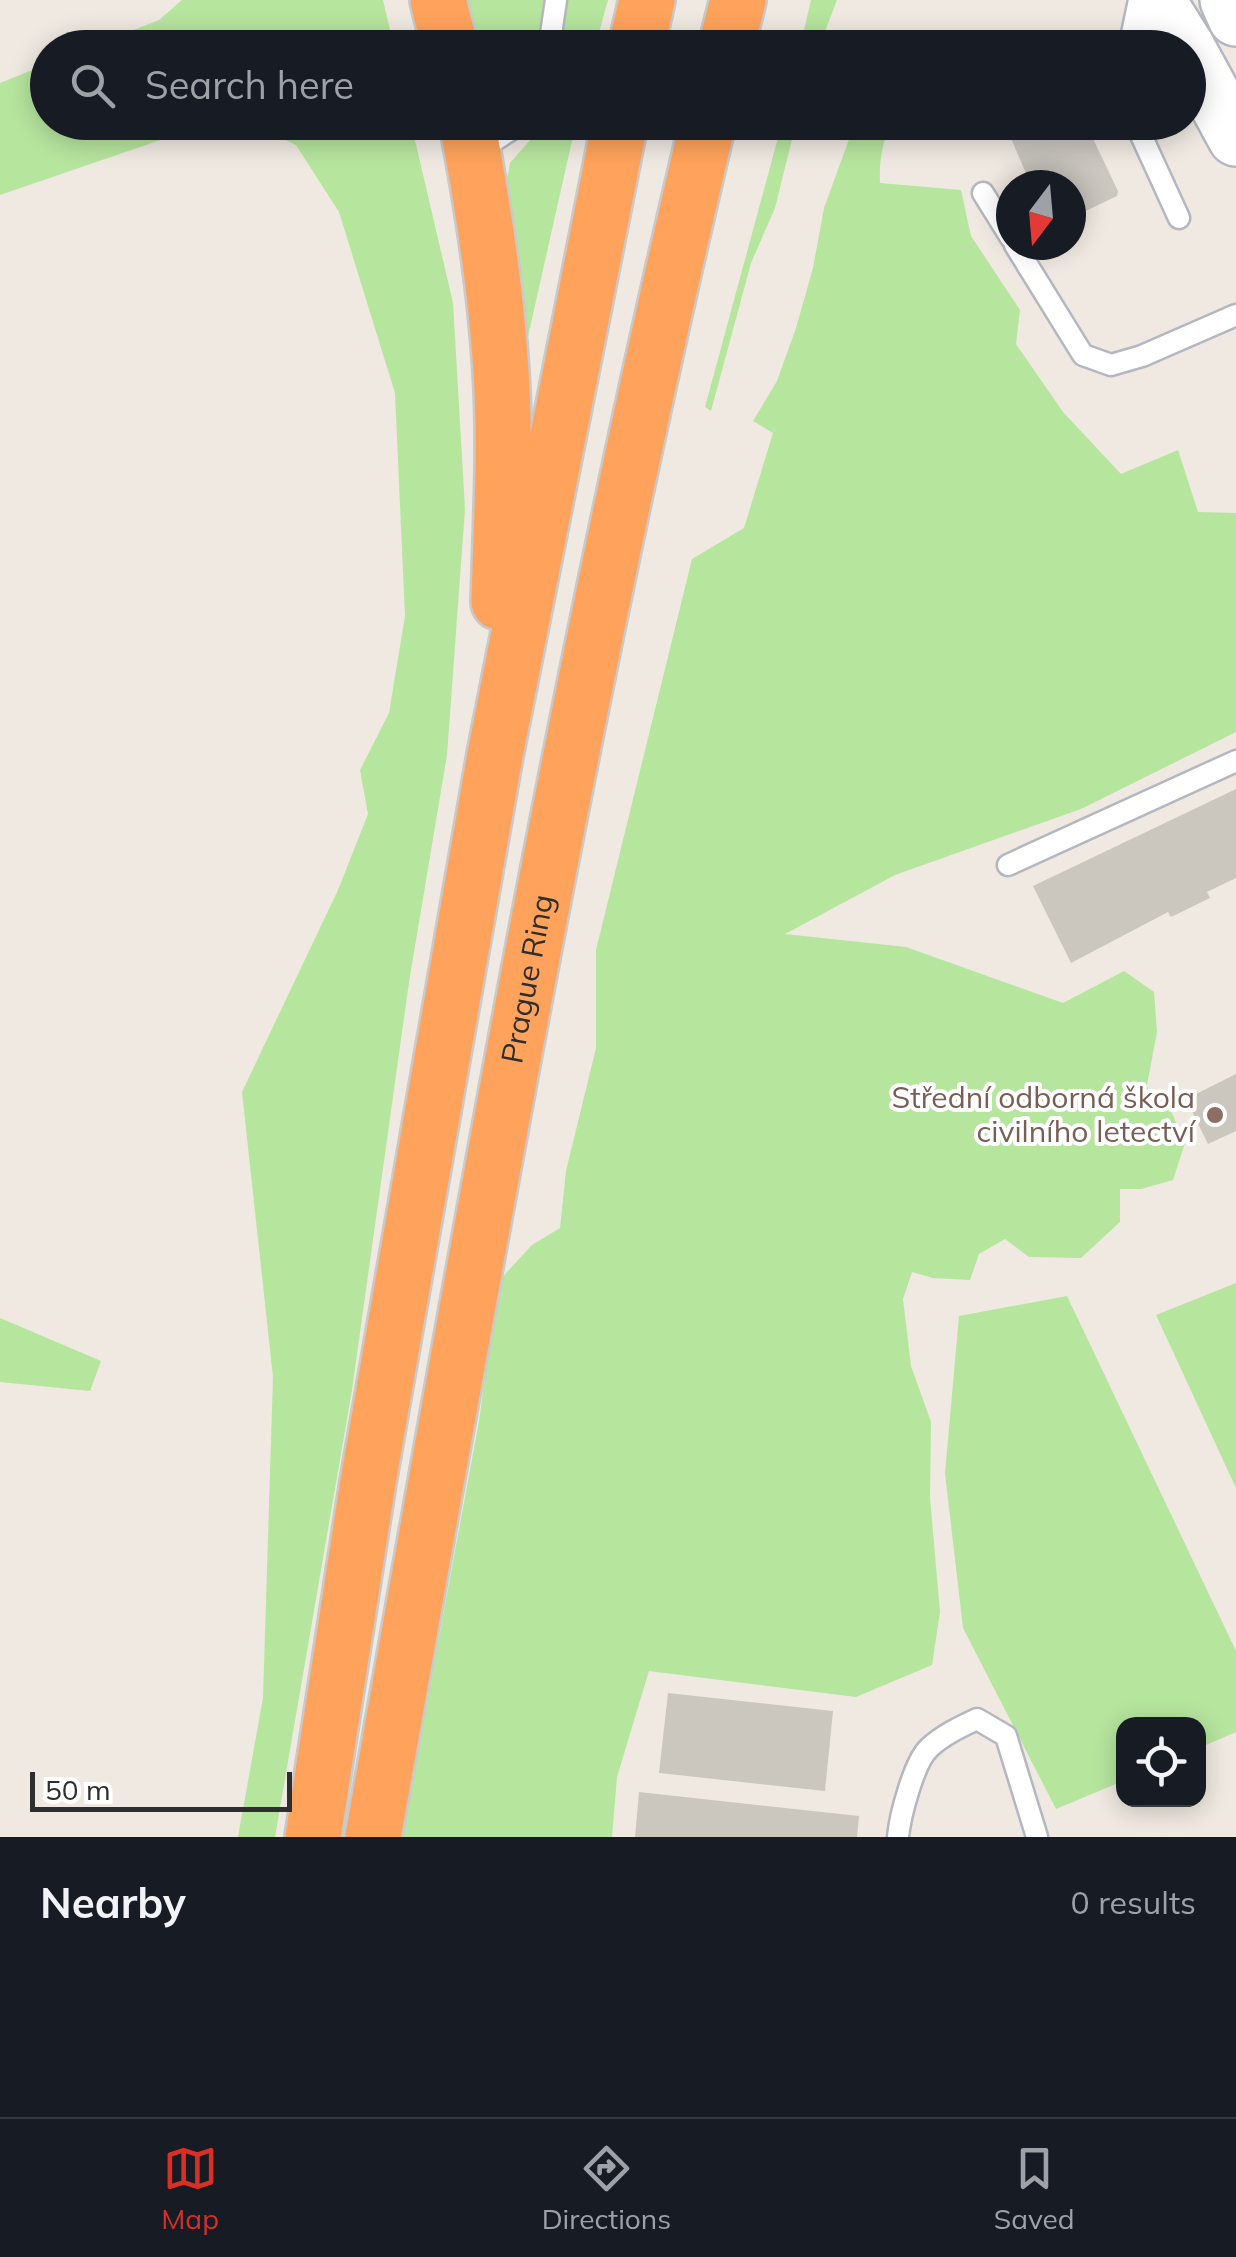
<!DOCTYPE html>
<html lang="en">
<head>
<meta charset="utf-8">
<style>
	body { margin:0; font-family:Mulish,sans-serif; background:#242831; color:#f1f3f6 }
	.controls { position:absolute; right:30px; bottom:30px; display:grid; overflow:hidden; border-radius:20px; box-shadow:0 5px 25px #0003 }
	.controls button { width:90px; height:90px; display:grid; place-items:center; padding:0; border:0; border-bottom:2px solid #363941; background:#171b24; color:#f1f3f6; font:50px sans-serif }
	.compass { position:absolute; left:996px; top:170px; width:90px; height:90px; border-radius:50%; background:#171b24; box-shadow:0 5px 25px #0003; rotate:196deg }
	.scale { position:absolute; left:30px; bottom:25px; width:262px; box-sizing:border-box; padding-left:10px; border:5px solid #2e2e2e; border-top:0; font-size:28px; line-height:35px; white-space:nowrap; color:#2e2e2e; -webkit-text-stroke:8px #fff; paint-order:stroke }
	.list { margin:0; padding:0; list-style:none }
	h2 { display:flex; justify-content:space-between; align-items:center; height:130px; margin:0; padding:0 40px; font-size:42px }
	h2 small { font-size:32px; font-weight:400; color:#9ea1a6 }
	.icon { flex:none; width:55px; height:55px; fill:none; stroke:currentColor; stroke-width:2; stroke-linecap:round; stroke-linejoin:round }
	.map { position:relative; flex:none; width:1236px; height:1837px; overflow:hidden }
	.search { position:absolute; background:#171b24; box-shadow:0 5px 25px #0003; left:30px; right:30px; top:30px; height:110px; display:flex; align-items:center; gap:25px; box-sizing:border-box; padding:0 35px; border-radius:55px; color:#9ea1a6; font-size:38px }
	.sheet { height:280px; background:#171b24 }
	nav { display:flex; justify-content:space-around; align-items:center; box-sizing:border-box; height:140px; border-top:2px solid #363941; background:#171b24; font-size:28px; color:#9ea1a6 }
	nav a { display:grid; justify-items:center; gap:5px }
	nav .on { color:#d93025 }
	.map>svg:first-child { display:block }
	.green { fill:#b6e59e }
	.building { fill:#cbc7bf }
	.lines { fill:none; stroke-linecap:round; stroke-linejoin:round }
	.lane-casing { stroke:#b4b7c1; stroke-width:25 }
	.secondary-casing { stroke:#b4b7c1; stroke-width:60 }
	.highway-casing { stroke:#c9c9c9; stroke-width:60 }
	.lane { stroke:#fff; stroke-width:20 }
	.secondary { stroke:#fff; stroke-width:55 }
	.highway { stroke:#ffa35c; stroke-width:55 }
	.education-dot { fill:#8d6e63; stroke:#fff; stroke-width:4 }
	.labels { text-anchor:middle; stroke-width:8; stroke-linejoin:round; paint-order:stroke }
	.street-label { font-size:30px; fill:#2e2e2e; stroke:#fff }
	.education-label { font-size:30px; fill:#785e54; stroke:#fff; text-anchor:end }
</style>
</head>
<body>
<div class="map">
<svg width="1236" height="1837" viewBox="0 0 1236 1837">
	<rect width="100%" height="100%" fill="#efe9e1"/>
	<g class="green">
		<polygon points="182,0 383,0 394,47 91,47 159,20"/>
		<polygon points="463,0 544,0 538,47 475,47"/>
		<polygon points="567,0 608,0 595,47 558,48"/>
		<polygon points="811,0 837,0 819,47 800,47"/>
		<polygon points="47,64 48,122 210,123 0,195 0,83"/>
		<polygon points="251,123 411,123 453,303 465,509 447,755 409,982 352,1390 275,1837 238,1837 263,1698 273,1377 242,1092 338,890 368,814 360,770 389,713 405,616 395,393 339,212 296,145"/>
		<polygon points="545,123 576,123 518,381 506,184 510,163"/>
		<polygon points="782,123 796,123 775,208 751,263 711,411 705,407"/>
		<path d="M 855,123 L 892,123 C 882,141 879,162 880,183 L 961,190 L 971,236 L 1020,310 L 1016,344 L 1063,412 L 1121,474 L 1178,450 L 1198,512 L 1236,513 L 1236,732 L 1081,809 L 895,875 L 785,934 L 906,947 L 1063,1003 L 1124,971 L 1154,992 L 1157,1032 L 1147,1085 L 1151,1108 L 1167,1102 L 1185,1143 L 1173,1180 L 1141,1189 L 1120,1189 L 1120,1222 L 1081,1258 L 1029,1257 L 1005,1239 L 979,1254 L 970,1280 L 933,1278 L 912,1272 L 903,1299 L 911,1366 L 931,1422 L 930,1498 L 940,1612 L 932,1665 L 856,1697 L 649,1671 L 617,1777 L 612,1837 L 402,1837 L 479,1421 L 498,1282 L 532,1245 L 560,1228 L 566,1171 L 596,1048 L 596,950 L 692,559 L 744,528 L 773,433 L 753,421 L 777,381 L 796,328 L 813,268 L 824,208 Z"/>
		<polygon points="1236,1283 1236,1488 1156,1315"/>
		<polygon points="1067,1296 1236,1651 1236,1732 1199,1748 1198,1724 1124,1724 1123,1781 1056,1809 963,1628 945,1473 959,1316"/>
		<polygon points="0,1318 101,1361 90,1391 0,1382"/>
	</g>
	<g class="building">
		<polygon points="1004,122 1085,122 1118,191 1117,196 1071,218 1071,185 1031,185"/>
		<polygon points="1236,789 1236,878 1207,892 1210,898 1171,917 1168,912 1071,963 1033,886"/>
		<polygon points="1236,1074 1236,1131 1208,1144 1186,1099"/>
		<polygon points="668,1693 833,1711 825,1791 659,1773"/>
		<polygon points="639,1792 859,1816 857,1837 635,1837"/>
	</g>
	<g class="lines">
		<g class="lane-casing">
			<g id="lane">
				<polyline points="549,48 556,0"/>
				<polyline points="1129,48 1139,0"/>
				<polyline points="1135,122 1179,218"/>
				<polyline points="475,153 523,122"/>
				<polyline points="983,193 1011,238"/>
				<polyline points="1015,245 1083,355 1111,365 1142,356 1236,315"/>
				<polyline points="1008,865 1236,761"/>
				<path d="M 898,1837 C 900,1816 914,1762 929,1748 C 943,1735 960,1727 977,1719 L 1006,1736 L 1037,1837"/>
			</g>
		</g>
		<g class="secondary-casing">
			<g id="secondary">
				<polyline points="1157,0 1187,48"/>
				<polyline points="1228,0 1236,18"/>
				<polyline points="1188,50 1236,138"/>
			</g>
		</g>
		<g class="highway-casing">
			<g id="highway">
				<polyline points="438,0 450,48"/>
				<polyline points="636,48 647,0"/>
				<polyline points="726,48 738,0"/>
				<path d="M 467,122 C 483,205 496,289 501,372 C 506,449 501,525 499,602"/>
				<polyline points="313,1837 368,1482 495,755 620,122"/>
				<path id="s1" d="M 373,1837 C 475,1264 573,689 708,122"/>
			</g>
		</g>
		<use href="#lane" class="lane"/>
		<use href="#secondary" class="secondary"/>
		<use href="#highway" class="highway"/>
	</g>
	<circle class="education-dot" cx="1215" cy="1115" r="10"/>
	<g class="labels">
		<g class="street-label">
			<text dy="10" stroke="none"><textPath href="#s1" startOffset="872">Prague Ring</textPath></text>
		</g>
		<g class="education-label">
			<text x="1195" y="1108">Střední odborná škola<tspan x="1195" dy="34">civilního letectví</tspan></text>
		</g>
	</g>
</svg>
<div class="controls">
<button><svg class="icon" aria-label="locate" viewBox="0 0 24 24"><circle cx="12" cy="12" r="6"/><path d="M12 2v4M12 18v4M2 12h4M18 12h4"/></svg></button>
</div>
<svg class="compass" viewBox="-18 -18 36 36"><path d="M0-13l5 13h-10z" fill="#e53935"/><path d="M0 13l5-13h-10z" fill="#9ea1a6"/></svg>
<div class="scale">50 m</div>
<div class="search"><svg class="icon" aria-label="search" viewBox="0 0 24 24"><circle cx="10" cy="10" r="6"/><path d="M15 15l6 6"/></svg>Search here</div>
</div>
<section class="sheet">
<h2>Nearby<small>0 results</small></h2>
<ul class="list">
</ul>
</section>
<nav>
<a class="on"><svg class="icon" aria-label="map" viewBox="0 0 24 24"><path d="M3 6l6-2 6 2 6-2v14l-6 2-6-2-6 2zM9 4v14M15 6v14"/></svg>Map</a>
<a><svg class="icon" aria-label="directions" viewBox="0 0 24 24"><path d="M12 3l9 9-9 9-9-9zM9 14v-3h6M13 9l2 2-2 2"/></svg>Directions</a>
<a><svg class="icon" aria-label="saved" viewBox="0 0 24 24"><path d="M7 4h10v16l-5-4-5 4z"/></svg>Saved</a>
</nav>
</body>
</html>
